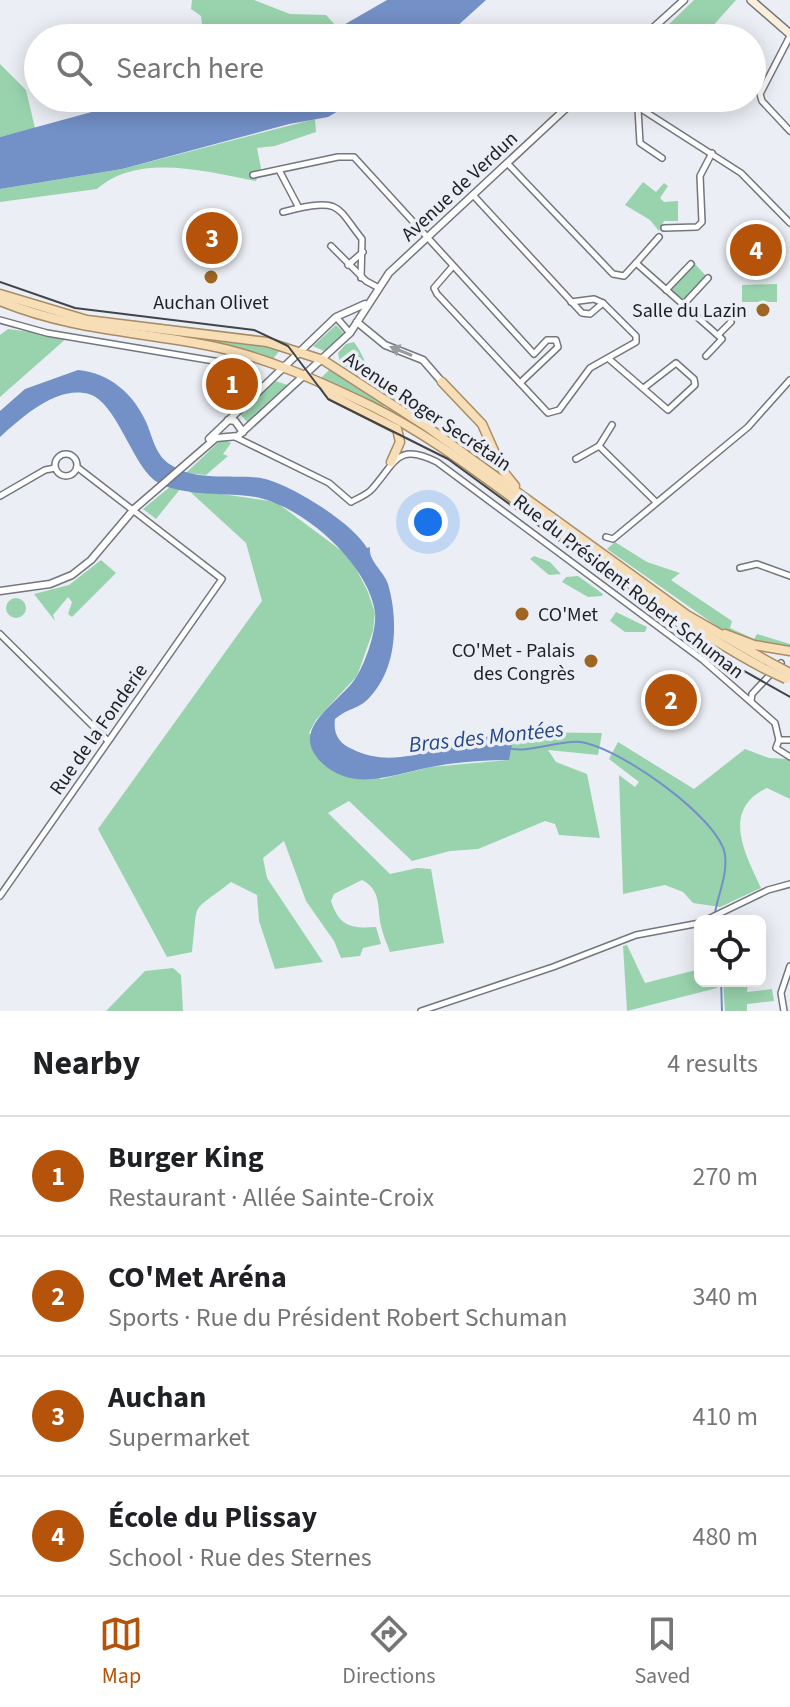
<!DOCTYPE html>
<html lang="en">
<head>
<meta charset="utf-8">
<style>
	body { margin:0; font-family:"Source Sans 3",sans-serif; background:#f2f2f2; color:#202124 }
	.controls { position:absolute; right:24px; bottom:24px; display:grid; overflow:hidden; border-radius:12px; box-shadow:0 4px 20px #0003 }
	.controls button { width:72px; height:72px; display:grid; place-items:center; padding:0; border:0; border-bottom:2px solid #e0e0e0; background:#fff; color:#202124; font:40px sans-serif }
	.you { position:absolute; left:428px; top:522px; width:28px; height:28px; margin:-20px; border:6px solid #fff; border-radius:50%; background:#1a73e8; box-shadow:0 0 0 12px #1a73e833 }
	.badge { display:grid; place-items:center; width:52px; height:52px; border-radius:50%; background:#b45309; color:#fff; font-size:26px; font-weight:700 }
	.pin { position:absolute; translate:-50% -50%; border:4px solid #fff; box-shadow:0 2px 8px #0006 }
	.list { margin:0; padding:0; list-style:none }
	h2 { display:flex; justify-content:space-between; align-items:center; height:104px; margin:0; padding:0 32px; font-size:34px }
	h2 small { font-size:26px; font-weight:400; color:#757577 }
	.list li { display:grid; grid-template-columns:52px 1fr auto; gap:24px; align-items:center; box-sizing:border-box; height:120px; padding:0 32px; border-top:2px solid #e0e0e0 }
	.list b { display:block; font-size:30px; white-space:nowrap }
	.list p { margin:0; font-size:26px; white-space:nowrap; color:#757577 }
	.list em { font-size:26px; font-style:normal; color:#757577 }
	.icon { flex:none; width:44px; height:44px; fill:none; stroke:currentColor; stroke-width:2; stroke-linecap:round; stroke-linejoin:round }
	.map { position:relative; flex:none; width:790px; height:1011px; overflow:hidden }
	.search { position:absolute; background:#fff; box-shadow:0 4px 20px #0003; left:24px; right:24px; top:24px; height:88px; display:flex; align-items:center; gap:20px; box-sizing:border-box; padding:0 28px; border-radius:44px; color:#757577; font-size:30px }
	.sheet { height:584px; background:#fff }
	nav { display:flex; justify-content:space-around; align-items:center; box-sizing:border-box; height:112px; border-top:2px solid #e0e0e0; background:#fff; font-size:22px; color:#757577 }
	nav a { display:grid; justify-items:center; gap:4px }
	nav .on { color:#b45309 }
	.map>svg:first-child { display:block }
	.green { fill:#99d3ad }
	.water { fill:#7390c7 }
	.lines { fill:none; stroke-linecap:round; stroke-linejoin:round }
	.stream { stroke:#7390c7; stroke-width:2 }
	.minor-casing { stroke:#73767c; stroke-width:8 }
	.tertiary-casing { stroke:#73767c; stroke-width:9 }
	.secondary-casing { stroke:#73767c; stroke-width:10 }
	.primary-casing { stroke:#a88d64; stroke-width:11 }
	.minor { stroke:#fff; stroke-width:5 }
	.tertiary { stroke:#fff; stroke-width:6 }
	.secondary { stroke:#fbeedb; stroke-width:7 }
	.primary { stroke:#f7deb7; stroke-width:8 }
	.tram { stroke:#424448; stroke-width:2 }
	.primary-bridge-casing { stroke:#a88d64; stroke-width:11; stroke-linecap:butt }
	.primary-bridge { stroke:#f7deb7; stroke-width:8 }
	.oneway { fill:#9a9b9c }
	.poi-dot { fill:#9e6523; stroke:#ebeff5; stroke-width:3 }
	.labels { text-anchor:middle; stroke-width:7; stroke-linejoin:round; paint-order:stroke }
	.street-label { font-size:20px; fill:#1f2023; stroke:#ebeff5 }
	.poi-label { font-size:20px; fill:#1f2023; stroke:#ebeff5; text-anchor:end }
	.water-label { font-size:22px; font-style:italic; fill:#254689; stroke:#ebeff5 }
</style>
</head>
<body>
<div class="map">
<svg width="790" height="1011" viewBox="0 0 790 1011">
	<rect width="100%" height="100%" fill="#ebeff5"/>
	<g class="green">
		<polygon points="192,0 254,0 290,14 326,15 338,28 321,38 200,38 203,33 201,16 191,9"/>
		<polygon points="694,0 736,0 710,29 708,38 677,38 663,30"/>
		<polygon points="0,64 26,90 35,128 0,137"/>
		<path d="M 315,119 L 316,132 L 275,146 L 257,148 L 261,168 L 256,181 C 207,172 139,152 97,189 L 0,202 L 0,189 L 122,169 Z"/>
		<polygon points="643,182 656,192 664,183 668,186 660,198 664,202 678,201 678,221 664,221 659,231 650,220 625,205"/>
		<polygon points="695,264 707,277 683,302 670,289"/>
		<polygon points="777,284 777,302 742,302 742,285"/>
		<polygon points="336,325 344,333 324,351 313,346"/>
		<polygon points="8,329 68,337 0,397 0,335"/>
		<polygon points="179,337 245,343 280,350 273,359"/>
		<path d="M 354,342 C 363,354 366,366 374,377 C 383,391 413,411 429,412 L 426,420 L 340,363 L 338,353 L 346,344 Z"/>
		<polygon points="330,369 385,404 382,408 321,378"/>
		<polygon points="275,381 288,385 248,423 239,413"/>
		<polygon points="222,439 231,443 223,454 228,456 206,475 186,473"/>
		<polygon points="171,486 181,488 156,519 143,509"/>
		<path d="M 187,489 L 276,502 L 350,557 L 368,592 L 375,613 L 373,631 L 357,676 L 316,720 L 309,733 L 381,779 L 431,767 L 508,760 L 513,732 L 602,733 L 598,755 L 548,750 L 556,762 L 587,774 L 600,838 L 559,835 L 555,824 L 545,821 L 478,849 L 450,851 L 412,861 L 349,801 L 328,813 L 390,874 L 417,868 L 431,869 L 444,943 L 390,952 C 387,944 383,935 381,926 C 377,909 382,890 362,880 L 334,894 L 331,901 C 339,926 351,929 376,927 L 381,944 L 363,948 L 360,956 L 341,958 L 334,941 L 306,901 L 284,841 L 263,858 L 267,878 L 323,962 L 275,969 L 259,921 L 257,895 L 231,882 C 188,916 199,897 192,952 L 167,957 L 98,829 L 262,601 L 246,543 Z"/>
		<polygon points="615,542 647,562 680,573 671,580 732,621 730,628 754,639 757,634 790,644 790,649 725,632 607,549"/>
		<polygon points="534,556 550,562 561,574 549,575 530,559"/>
		<polygon points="101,560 116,573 72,617 68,614 72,602 68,597 53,615 55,621 34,594 69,585"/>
		<polygon points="578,576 603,594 602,596 588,597 562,582 566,577"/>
		<circle cx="16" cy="608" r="10"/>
		<polygon points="616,612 647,627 645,632 625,632 610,621"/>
		<path d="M 618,742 L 694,789 L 745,749 L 769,758 L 790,759 L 790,799 L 767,788 C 720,810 746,855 761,888 L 720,907 L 693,903 L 683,892 L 665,885 L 623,894 L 619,775 L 635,787 L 639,782 L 609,759 Z"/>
		<polygon points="627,945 645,983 700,969 700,981 717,981 717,988 627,1011 623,946"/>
		<polygon points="173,968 181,975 183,1011 106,1011 145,971"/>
		<polygon points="723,981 748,981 747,992 772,989 774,1001 747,1004 747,1011 725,1011"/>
	</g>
	<g class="water">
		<polygon points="387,0 486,0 444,38 321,38"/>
		<polygon points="143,98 360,98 328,117 289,124 122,169 0,189 0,137"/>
		<path d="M 78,370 C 110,373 134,394 147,424 C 153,439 156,456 171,465 C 197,482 232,474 261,478 C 289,483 353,523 367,548 L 370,547 C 368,561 384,571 388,584 C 399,622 397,672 366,701 C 359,708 346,709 335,719 C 333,734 339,743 352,749 C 396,771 437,745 481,737 C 491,735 502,737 513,738 L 509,760 C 483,760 456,762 431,767 C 393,774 354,793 322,763 C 286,728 341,703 357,676 C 366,661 377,630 375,612 C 368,562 297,500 248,496 C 224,493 175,496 154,480 C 131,461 116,402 89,394 C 57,385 22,417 0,437 L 0,411 L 25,389 Z"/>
	</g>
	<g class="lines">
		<g class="stream">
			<path d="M 508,748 C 525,754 559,740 580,742 C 617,746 720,818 725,855 C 728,879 715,899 714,921"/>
			<polyline points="721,981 722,1011"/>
		</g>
		<g class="minor-casing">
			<g id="minor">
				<polyline points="790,36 760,94 762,101 790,131"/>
				<polyline points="624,98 741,173 790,223"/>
				<polyline points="638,109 640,143 662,158"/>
				<polyline points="508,164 613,274 624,276 636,263 722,339 706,356"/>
				<path d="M 279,170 L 299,208 C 341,199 338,209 362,239 L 361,278"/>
				<polyline points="253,175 338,157 354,157 534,354 547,340 556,340 558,347 520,383"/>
				<polyline points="283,212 299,208"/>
				<polyline points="664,228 697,227 702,222 700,176 712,153"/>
				<polyline points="331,246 366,281 377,287"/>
				<polyline points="636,263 659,237"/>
				<polyline points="348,265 363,252"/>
				<polyline points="453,266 434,288 437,294 548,413 559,410 590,368 636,342 636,336 603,303 590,314 582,313 473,195"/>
				<polyline points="666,290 691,264"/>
				<polyline points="571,302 594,299 603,303"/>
				<polyline points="683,305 708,278"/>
				<polyline points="336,317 350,333"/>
				<polyline points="0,320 47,333 232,364 247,371 250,389 255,395"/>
				<polyline points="718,335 731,322"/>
				<polyline points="609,359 668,410 695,385 694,379 676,363 645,387"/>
				<path d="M 235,437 L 329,483 L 351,502 C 358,498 367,495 372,489 C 396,462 397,442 437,462 L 703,660 L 775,723 L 779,740"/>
				<polyline points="599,446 656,502"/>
				<circle cx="66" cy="465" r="11"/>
				<polyline points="576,459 599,446 612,425"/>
				<polyline points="0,496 45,470 55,468"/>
				<polyline points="606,537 613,539 748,427 790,380"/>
				<polyline points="740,568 757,564 790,576"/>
				<polyline points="0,634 108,741"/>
				<polyline points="751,701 752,694 781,663"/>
				<polyline points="790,740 779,740 776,748 790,757"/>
				<polyline points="0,896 222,579 77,467"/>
				<polyline points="704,921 768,890 790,884"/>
				<polyline points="421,1011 553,967 636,935 700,923"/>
				<polyline points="784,1011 781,993 790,966"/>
			</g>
		</g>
		<g class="tertiary-casing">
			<g id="tertiary">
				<polyline points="642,38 684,0"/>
				<polyline points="357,322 385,345 423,360 442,382"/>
				<polyline points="228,420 235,421 243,432"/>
				<polyline points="209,439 336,317 365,304"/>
				<polyline points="0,591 50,584 72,575 91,560 134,509 216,438 238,436 350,333 389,273 577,98"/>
			</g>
		</g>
		<g class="secondary-casing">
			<polyline id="secondary" points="751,0 790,34"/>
		</g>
		<g class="primary-casing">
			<g id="primary">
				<polyline points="0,294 87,320 267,342 323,360 430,429 687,615 769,662"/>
				<path d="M 0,301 C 71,330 134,331 206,345 C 264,356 319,381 371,406 C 424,432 470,467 518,502 C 598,560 676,621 763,668"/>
				<polyline points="442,382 482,424 503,471 515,486"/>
				<polyline points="325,386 332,396 397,429 400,442 391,462"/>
				<polyline points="725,634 754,645 790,651"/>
			</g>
		</g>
		<use href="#minor" class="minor"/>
		<use href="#tertiary" class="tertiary"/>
		<use href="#secondary" class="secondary"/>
		<use href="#primary" class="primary"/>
		<polyline class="tram" points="0,282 75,308 254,330 288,346 328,399 448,459 709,651 790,697"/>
		<g class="primary-bridge-casing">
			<g id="primary-bridge">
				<polyline points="769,662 790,673"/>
				<polyline points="763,668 786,679"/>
			</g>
		</g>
		<use href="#primary-bridge" class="primary-bridge"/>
	</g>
	<defs><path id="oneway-solid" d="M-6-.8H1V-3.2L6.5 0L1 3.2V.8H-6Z" transform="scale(2)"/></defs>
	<use class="oneway" href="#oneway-solid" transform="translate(401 351) rotate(-158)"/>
	<g class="poi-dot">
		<circle cx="211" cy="277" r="8"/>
		<circle cx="763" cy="310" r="8"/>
		<circle cx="522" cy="614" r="8"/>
		<circle cx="591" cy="661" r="8"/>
	</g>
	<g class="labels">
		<g class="street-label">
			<text transform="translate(459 186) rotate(-43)" y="7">Avenue de Verdun</text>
			<text transform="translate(428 411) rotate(34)" y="7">Avenue Roger Secrétain</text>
			<text transform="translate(629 586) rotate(38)" y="7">Rue du Président Robert Schuman</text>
			<text transform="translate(98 729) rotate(-55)" y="7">Rue de la Fonderie</text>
		</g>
		<g class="poi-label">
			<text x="211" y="309" text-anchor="middle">Auchan Olivet</text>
			<text x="747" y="317">Salle du Lazin</text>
			<text x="538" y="621" text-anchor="start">CO'Met</text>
			<text x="575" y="657">CO'Met - Palais<tspan x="575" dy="23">des Congrès</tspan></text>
		</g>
		<g class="water-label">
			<text transform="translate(486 736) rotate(-6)" y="8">Bras des Montées</text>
		</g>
	</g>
</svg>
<div class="controls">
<button><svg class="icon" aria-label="locate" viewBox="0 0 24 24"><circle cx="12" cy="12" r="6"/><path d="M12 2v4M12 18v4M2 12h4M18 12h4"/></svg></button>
</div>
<div class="you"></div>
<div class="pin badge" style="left:232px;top:384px">1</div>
<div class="pin badge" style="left:671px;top:700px">2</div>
<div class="pin badge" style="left:212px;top:238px">3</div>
<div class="pin badge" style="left:756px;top:250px">4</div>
<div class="search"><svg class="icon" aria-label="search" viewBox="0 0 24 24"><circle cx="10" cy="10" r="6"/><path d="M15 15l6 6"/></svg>Search here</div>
</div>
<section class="sheet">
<h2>Nearby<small>4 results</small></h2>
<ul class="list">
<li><span class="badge">1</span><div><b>Burger King</b><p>Restaurant · Allée Sainte-Croix</p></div><em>270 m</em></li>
<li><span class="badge">2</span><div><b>CO'Met Aréna</b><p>Sports · Rue du Président Robert Schuman</p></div><em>340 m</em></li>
<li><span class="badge">3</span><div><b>Auchan</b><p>Supermarket</p></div><em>410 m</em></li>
<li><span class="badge">4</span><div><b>École du Plissay</b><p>School · Rue des Sternes</p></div><em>480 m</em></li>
</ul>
</section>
<nav>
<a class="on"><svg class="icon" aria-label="map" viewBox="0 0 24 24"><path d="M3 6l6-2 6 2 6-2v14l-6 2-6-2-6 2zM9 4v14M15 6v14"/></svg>Map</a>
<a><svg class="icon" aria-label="directions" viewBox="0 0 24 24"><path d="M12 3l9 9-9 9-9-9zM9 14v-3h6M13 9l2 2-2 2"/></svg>Directions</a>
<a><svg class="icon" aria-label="saved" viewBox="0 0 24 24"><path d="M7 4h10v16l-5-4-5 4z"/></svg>Saved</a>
</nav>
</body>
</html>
